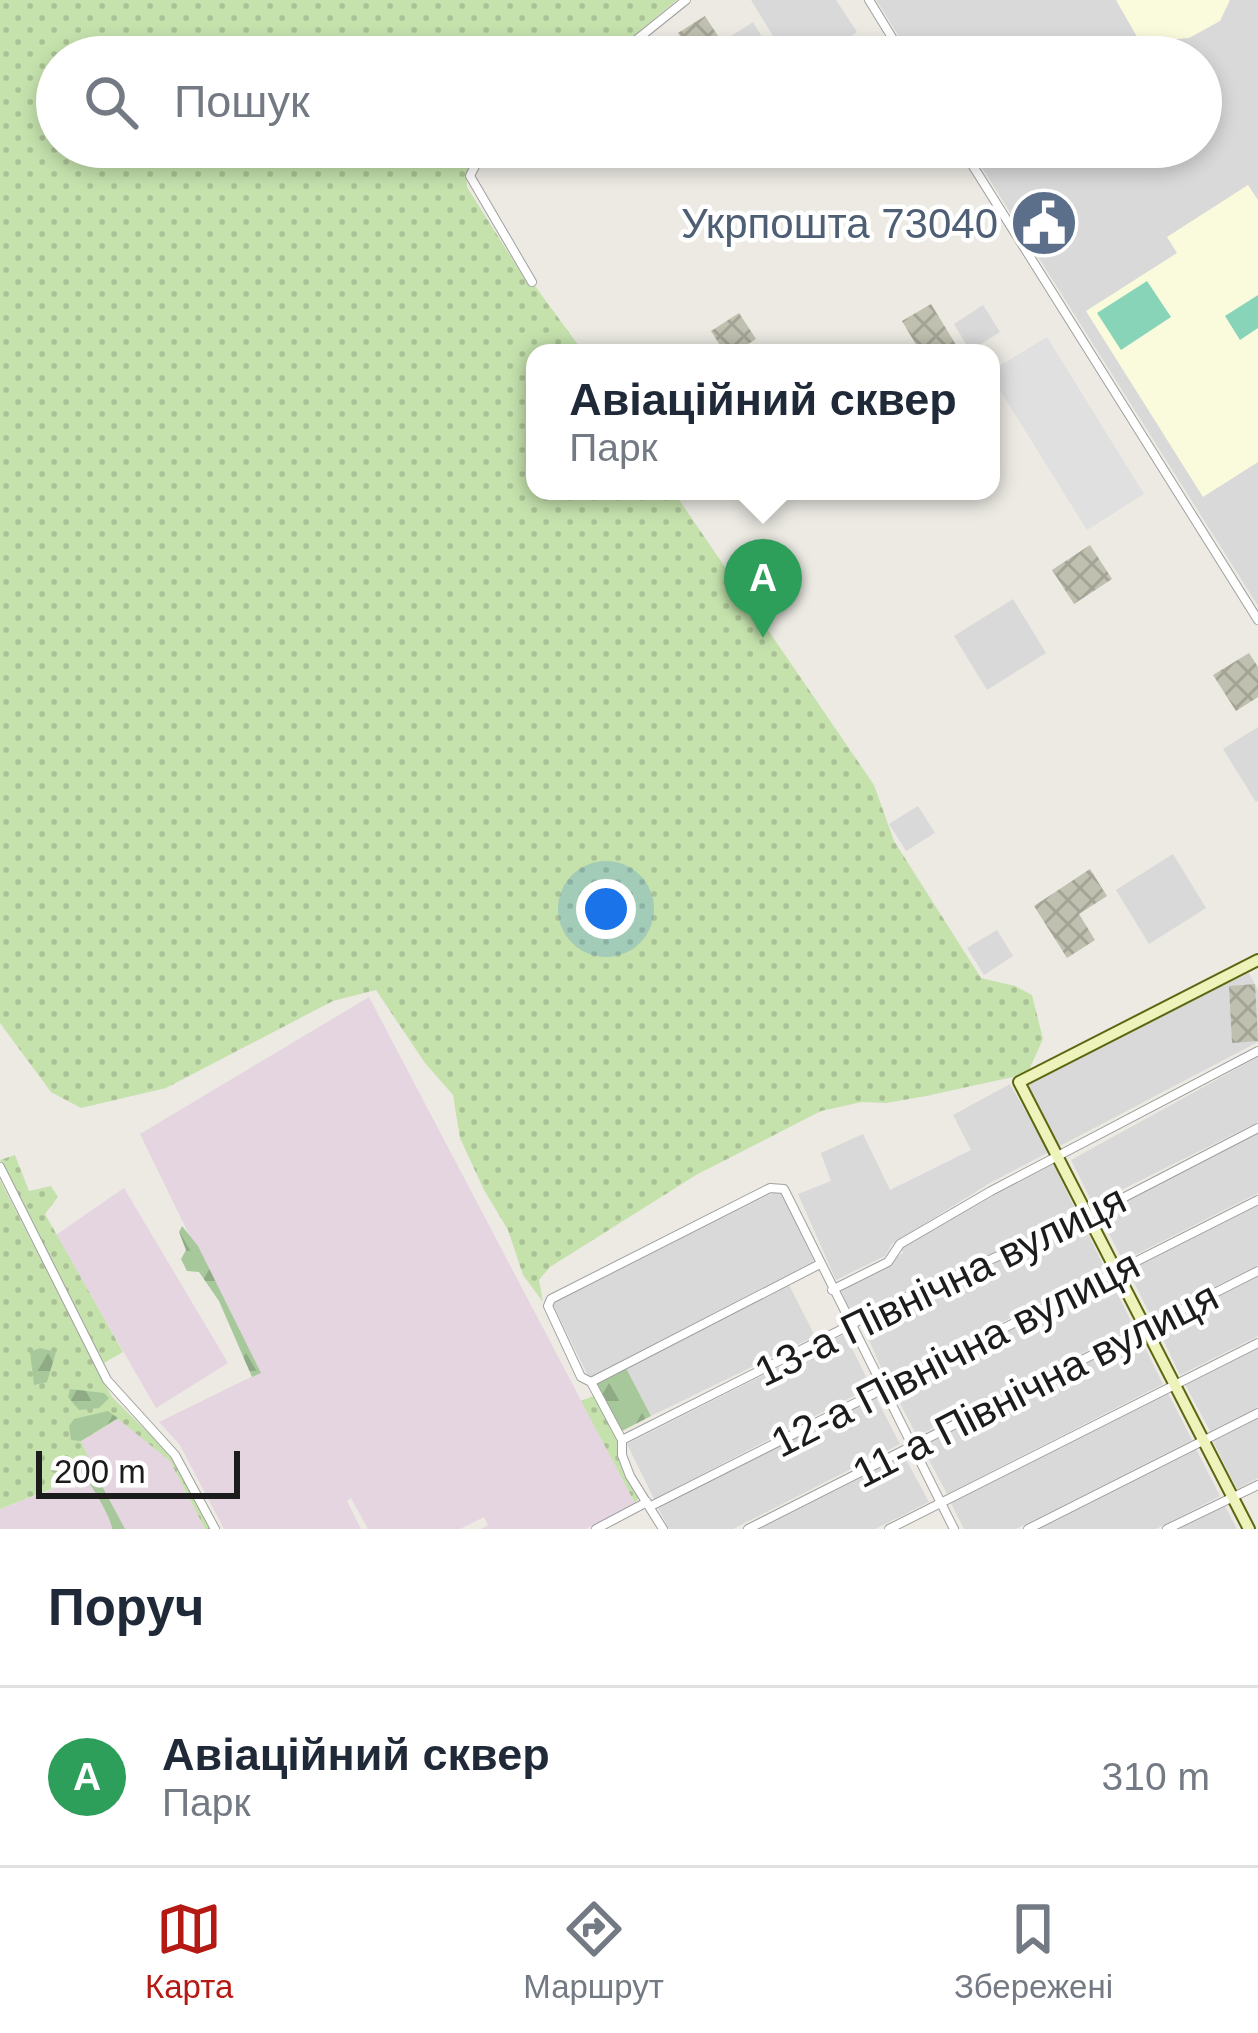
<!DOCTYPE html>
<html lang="uk">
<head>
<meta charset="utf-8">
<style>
	body { margin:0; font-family:Arial,sans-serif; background:#f2f2f3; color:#1f2937 }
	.scale { position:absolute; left:36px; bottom:30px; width:204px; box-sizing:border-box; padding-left:12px; border:6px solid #1c1c1c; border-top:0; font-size:33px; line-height:42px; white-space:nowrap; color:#1c1c1c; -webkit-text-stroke:9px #fff; paint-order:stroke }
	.you { position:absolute; left:606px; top:909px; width:42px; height:42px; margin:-30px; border:9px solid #fff; border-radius:50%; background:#1a73e8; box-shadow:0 0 0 18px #1a73e833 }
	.badge { display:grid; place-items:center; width:78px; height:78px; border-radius:50%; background:#b51913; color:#fff; font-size:39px; font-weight:700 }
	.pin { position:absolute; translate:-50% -99px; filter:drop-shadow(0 3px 6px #0008) }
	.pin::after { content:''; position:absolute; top:63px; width:42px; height:36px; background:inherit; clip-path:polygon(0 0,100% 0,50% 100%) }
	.popup { position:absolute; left:526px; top:344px; width:474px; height:156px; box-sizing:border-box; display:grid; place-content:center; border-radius:24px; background:#fff; filter:drop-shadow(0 3px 9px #0005); font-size:39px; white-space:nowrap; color:#747a83 }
	.popup b { font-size:45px; color:#1f2937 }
	.popup::after { content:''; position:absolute; left:50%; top:100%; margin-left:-24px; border:24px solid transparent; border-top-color:#fff }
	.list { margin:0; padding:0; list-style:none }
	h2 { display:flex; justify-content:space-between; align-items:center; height:156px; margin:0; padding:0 48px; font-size:51px }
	h2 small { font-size:39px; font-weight:400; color:#747a83 }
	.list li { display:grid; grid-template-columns:78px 1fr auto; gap:36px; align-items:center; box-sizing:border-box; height:180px; padding:0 48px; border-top:3px solid #e0e1e3 }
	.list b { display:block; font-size:45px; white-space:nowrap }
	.list p { margin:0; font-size:39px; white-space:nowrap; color:#747a83 }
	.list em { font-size:39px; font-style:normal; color:#747a83 }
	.icon { flex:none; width:66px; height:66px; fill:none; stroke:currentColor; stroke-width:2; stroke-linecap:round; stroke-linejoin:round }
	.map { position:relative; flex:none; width:1258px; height:1529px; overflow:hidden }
	.search { position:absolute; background:#fff; box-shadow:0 6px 18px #0003; left:36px; right:36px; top:36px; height:132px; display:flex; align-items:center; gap:30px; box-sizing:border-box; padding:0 42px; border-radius:66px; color:#747a83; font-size:45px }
	.sheet { height:336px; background:#fff }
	nav { display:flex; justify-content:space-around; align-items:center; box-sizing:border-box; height:168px; border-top:3px solid #e0e1e3; background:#fff; font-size:33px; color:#747a83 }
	nav a { display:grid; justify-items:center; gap:6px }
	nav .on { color:#b51913 }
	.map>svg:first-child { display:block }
	.residential { fill:#dad9d9 }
	.industrial { fill:#e5d5e1 }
	.education { fill:#fafbdd }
	.construction { fill:url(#construction-cross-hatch) }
	.grass { fill:url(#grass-dots) }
	.forest { fill:url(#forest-firs) }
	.pitch { fill:#88d4b9 }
	.parking { fill:#e0e0e0 }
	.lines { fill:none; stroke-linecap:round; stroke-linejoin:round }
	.street-casing { stroke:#a0a0a0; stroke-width:10 }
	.secondary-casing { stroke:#5b670f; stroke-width:14 }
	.street { stroke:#fff; stroke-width:8 }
	.secondary { stroke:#eef2bb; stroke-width:10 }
	.labels { text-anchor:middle; stroke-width:9; stroke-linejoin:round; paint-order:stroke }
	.service-label { font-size:42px; fill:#4e5e75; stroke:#fff; text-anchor:end }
	.street-label { font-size:42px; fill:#1c1c1c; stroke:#fff }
</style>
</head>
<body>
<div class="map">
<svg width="1258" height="1529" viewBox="0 0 1258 1529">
	<defs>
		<pattern id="construction-cross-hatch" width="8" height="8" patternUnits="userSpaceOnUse" patternTransform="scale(3)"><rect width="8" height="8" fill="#bfc0af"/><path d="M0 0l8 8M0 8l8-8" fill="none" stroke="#a4a496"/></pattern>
		<pattern id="grass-dots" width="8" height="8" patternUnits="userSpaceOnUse" patternTransform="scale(3)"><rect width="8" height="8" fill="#c5e2ad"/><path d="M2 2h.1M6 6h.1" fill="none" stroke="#a9c194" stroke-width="1.8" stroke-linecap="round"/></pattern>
		<pattern id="forest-firs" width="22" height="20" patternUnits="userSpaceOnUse" patternTransform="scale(3)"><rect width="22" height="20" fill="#a7c89b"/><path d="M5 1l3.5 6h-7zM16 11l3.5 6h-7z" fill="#8fab85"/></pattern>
	</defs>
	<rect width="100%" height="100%" fill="#eceae3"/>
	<g class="residential">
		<polygon points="751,0 836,0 857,32 817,57 786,57"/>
		<polygon points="876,0 1258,0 1258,606 969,147 1201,147 1201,57 912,57"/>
		<polygon points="753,22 774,57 733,57 722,42"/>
		<polygon points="983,305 1000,332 970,351 954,324"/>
		<polygon points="1013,599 1046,653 987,690 954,636"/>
		<polygon points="1258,727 1258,801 1256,802 1223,749"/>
		<polygon points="918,806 935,833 906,851 889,824"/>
		<polygon points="1173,854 1206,908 1149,944 1116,890"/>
		<polygon points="997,930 1013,956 984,975 967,948"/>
		<polygon points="1249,973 1258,990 1258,1042 1058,1147 1025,1084"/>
		<polygon points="1258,1057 1258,1122 1093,1204 1071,1160"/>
		<polygon points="1010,1084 1049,1152 990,1183 892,1244 885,1256 836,1280 798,1194 831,1181 821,1153 863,1134 890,1190 971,1150 953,1115"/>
		<polygon points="1258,1133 1258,1193 1123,1261 1099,1214"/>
		<polygon points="1053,1163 1078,1215 853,1318 840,1288 903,1253 901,1247"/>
		<polygon points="775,1192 781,1192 814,1261 589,1378 552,1303"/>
		<polygon points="1258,1205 1258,1265 1152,1318 1128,1271"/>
		<polygon points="1082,1221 1106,1271 886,1379 863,1326"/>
		<polygon points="1258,1275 1258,1336 1180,1375 1157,1327"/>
		<polygon points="1110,1279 1134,1327 917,1436 892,1388"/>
		<polygon points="789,1285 815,1336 651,1416 626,1368"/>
		<polygon points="845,1334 871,1387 654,1499 627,1444"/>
		<polygon points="1139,1336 1163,1384 947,1494 921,1445"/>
		<polygon points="1258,1347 1258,1407 1210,1431 1185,1384"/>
		<polygon points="1168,1393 1192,1440 1016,1529 964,1529 951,1503"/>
		<polygon points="875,1396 900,1444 733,1529 669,1529 658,1508"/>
		<polygon points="1258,1418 1258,1478 1237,1489 1213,1441"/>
		<polygon points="1196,1449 1220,1496 1156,1529 1038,1529"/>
		<polygon points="903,1454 929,1502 875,1529 757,1529"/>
		<polygon points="1225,1506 1237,1529 1178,1529"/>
	</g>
	<g class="industrial">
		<polygon points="369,997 635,1503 586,1529 481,1529 488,1525 484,1517 460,1529 368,1529 351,1498 347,1501 361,1529 224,1529 180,1445 159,1422 257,1374 140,1134"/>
		<polygon points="124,1188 228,1363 156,1408 56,1235"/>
		<polygon points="118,1418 170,1461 205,1529 0,1529 0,1509 95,1473 81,1441"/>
	</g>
	<g class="education">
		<polygon points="1116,0 1230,0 1220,21 1189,38 1140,42"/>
		<polygon points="1248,185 1258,200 1258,462 1203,497 1086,311 1177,253 1167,237"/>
	</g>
	<g class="construction">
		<polygon points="705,16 722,42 693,57 678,33"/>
		<polygon points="931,304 961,353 921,353 902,321"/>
		<polygon points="739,313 756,339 734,353 725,353 711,331"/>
		<polygon points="1090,545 1112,579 1074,604 1052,570"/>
		<polygon points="1249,653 1258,667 1258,697 1236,711 1213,675"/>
		<polygon points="1090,869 1107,896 1079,914 1095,940 1067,958 1034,906"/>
		<polygon points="1255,984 1258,1041 1232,1043 1229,986"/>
	</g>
	<g class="grass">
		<path d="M 0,0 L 677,0 L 619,48 L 607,47 L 594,57 L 57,57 L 57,147 L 490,147 C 475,159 464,167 467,187 L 528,284 L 532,282 L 584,353 L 535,353 L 535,491 L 673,491 L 874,785 L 894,841 L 981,978 L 1015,986 L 1032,995 L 1043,1039 L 1029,1070 L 1013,1077 L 926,1096 L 886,1103 L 862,1102 L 821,1111 L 696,1175 L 550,1267 L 539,1280 L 543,1302 L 523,1275 L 508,1230 L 484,1190 L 460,1138 L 453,1095 L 425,1063 L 376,990 L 333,1001 L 166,1088 L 81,1108 L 51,1092 L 0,1023 Z"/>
		<polygon points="15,1155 29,1191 51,1186 58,1197 45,1214 123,1352 104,1363 0,1160"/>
		<polygon points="0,1180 112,1397 169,1453 211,1529 205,1529 170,1461 118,1419 81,1441 95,1472 0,1509"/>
		<polygon points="593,1396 598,1398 619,1437 617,1457 640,1496 635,1503 581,1401"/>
	</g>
	<g class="forest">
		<polygon points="182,1226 198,1246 261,1373 252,1377 219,1301 199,1272 187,1271 181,1259 186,1250 179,1232"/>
		<polygon points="40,1348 56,1352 47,1382 34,1385 30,1352"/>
		<polygon points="626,1368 651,1416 620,1432 596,1385"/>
		<polygon points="70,1389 104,1393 109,1398 99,1408 79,1410 68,1397"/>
		<polygon points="108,1411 118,1418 81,1441 71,1440 69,1426 74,1419"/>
		<path d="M 92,1465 L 95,1473 L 125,1529 L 112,1529 C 112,1518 91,1486 84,1474 Z"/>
	</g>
	<g class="pitch">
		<polygon points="1147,281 1171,317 1121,350 1097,313"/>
		<polygon points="1258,295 1258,328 1240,340 1225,316"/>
	</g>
	<polygon class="parking" points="1047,337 1144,494 1087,530 991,376 991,371"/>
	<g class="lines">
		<g class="street-casing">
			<g id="street">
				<polyline points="869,0 904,57"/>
				<polyline points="615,57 686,0"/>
				<polyline points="496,147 477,162 470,176 532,282"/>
				<polyline points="961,147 1258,620"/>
				<polyline points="0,1167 107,1380 175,1455 215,1529"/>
				<polyline points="820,1264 591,1382 581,1377 548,1306 551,1299 770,1188 784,1189 954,1529"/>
				<polyline points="832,1290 888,1262 900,1244 991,1191 1258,1051"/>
				<polyline points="591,1382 622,1440 622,1455 630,1476 663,1529"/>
				<polyline points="622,1440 898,1301 1090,1215 1258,1128"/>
				<polyline points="651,1506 1258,1200"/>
				<polyline points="596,1529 647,1502"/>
				<polyline points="748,1529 1258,1271"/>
				<polyline points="889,1529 1258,1343"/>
				<polyline points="1028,1529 1258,1413"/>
				<polyline points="1167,1529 1258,1485"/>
			</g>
		</g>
		<g class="secondary-casing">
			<polyline id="secondary" points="1249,1529 1019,1082 1258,960"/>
		</g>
		<use href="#street" class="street"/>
		<use href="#secondary" class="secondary"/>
	</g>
	<defs>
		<g id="civic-disc" transform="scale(3.45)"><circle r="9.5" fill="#5c6f8a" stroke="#fff"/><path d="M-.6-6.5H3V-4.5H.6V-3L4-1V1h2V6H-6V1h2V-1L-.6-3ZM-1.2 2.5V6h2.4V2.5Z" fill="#fff"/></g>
	</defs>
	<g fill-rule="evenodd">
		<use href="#civic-disc" x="1044" y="223"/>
	</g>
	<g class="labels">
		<g class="service-label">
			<text x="998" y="238">Укрпошта 73040</text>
		</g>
		<g class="street-label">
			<text transform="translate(940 1285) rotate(-26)" y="15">13-а Північна вулиця</text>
			<text transform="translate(955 1353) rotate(-27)" y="15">12-а Північна вулиця</text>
			<text transform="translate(1035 1384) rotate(-27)" y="15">11-а Північна вулиця</text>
		</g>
	</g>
</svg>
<div class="scale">200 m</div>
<div class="you"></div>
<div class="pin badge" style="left:763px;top:638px;background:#2e9e5b">A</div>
<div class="popup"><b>Авіаційний сквер</b>Парк</div>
<div class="search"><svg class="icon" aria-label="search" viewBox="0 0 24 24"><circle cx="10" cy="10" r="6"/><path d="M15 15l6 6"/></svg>Пошук</div>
</div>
<section class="sheet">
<h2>Поруч<small></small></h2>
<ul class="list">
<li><span class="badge" style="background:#2e9e5b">A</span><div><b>Авіаційний сквер</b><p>Парк</p></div><em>310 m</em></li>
</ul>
</section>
<nav>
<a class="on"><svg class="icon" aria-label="map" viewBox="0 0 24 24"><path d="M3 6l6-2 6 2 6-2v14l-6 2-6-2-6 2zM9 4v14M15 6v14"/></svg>Карта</a>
<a><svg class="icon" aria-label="directions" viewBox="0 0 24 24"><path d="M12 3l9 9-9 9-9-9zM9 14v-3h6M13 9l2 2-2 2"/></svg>Маршрут</a>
<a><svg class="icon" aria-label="saved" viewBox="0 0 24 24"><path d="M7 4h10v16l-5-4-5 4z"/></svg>Збережені</a>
</nav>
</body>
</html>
